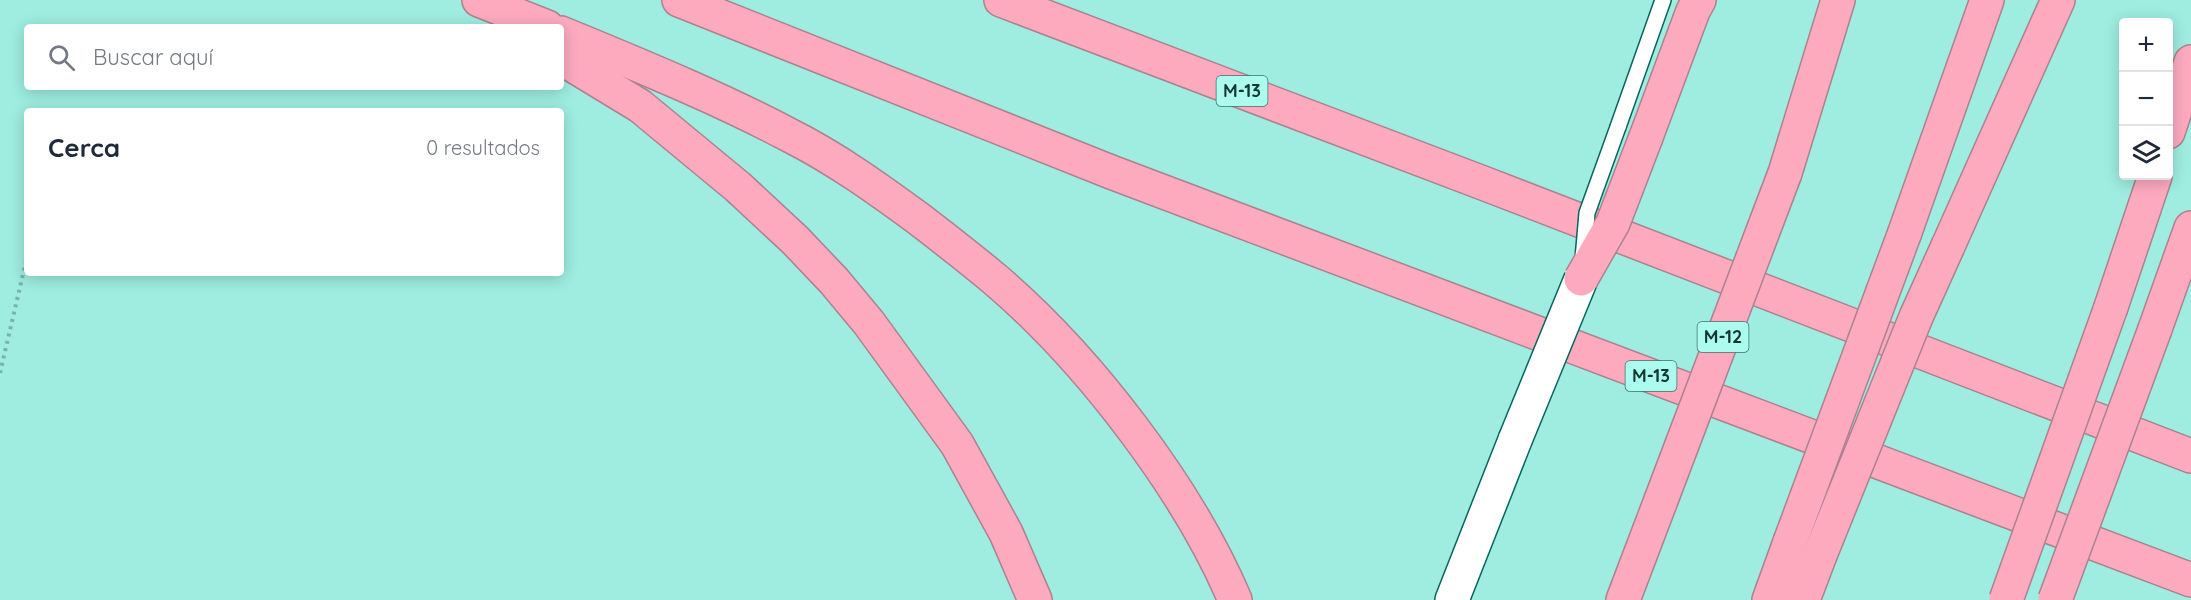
<!DOCTYPE html>
<html lang="es">
<head>
<meta charset="utf-8">
<style>
	body { margin:0; font-family:Quicksand,sans-serif; background:#f2f2f3; color:#1f2937 }
	.controls { position:absolute; right:18px; top:18px; display:grid; overflow:hidden; border-radius:6px; box-shadow:0 3px 15px #0003 }
	.controls button { width:54px; height:54px; display:grid; place-items:center; padding:0; border:0; border-bottom:2px solid #e0e1e3; background:#fff; color:#1f2937; font:30px sans-serif }
	.list { margin:0; padding:0; list-style:none }
	h2 { display:flex; justify-content:space-between; align-items:center; height:78px; margin:0; padding:0 24px; font-size:26px }
	h2 small { font-size:20px; font-weight:400; color:#747a83 }
	.icon { flex:none; width:33px; height:33px; fill:none; stroke:currentColor; stroke-width:2; stroke-linecap:round; stroke-linejoin:round }
	.map { position:relative; flex:none; width:2191px; height:600px; overflow:hidden }
	.search { position:absolute; background:#fff; box-shadow:0 3px 15px #0003; left:24px; top:24px; width:540px; height:66px; display:flex; align-items:center; gap:15px; box-sizing:border-box; padding:0 21px; border-radius:6px; color:#747a83; font-size:22px }
	.panel { position:absolute; background:#fff; box-shadow:0 3px 15px #0003; left:24px; top:108px; width:540px; height:168px; border-radius:6px }
	.map>svg:first-child { display:block }
	.lines { fill:none; stroke-linecap:round; stroke-linejoin:round }
	.lane-casing { stroke:#06665c; stroke-width:18 }
	.secondary-casing { stroke:#06665c; stroke-width:36 }
	.highway-casing { stroke:#ac828e; stroke-width:36 }
	.path { stroke:#74b5ab; stroke-width:4; stroke-dasharray:3 4.5; stroke-linecap:butt }
	.lane { stroke:#fff; stroke-width:15 }
	.secondary { stroke:#fff; stroke-width:33 }
	.highway { stroke:#fdaabf; stroke-width:33 }
	.lane-bridge-casing { stroke:#06665c; stroke-width:18; stroke-linecap:butt }
	.secondary-bridge-casing { stroke:#06665c; stroke-width:36; stroke-linecap:butt }
	.highway-bridge-casing { stroke:#ac828e; stroke-width:36; stroke-linecap:butt }
	.lane-bridge { stroke:#fff; stroke-width:15 }
	.secondary-bridge { stroke:#fff; stroke-width:33 }
	.highway-bridge { stroke:#fdaabf; stroke-width:33 }
	.labels { text-anchor:middle; stroke-width:6; stroke-linejoin:round; paint-order:stroke }
	.shield { fill:#abfbee; stroke:#42726a; stroke-width:1.5 }
	.shield-label { font-size:18px; font-weight:bold; fill:#153732 }
</style>
</head>
<body>
<div class="map">
<svg width="2191" height="600" viewBox="0 0 2191 600">
	<rect width="100%" height="100%" fill="#9eede0"/>
	<g class="lines">
		<g class="lane-casing">
			<polyline id="lane" points="1618,127 1663,0"/>
		</g>
		<g class="secondary-casing">
			<polyline id="secondary" points="1452,600 1515,440"/>
		</g>
		<g class="highway-casing">
			<g id="highway">
				<polyline points="479,0 547,27"/>
				<polyline points="679,0 1111,172 2191,580"/>
				<polyline points="1001,0 1483,183 2191,456"/>
				<path d="M 561,33 C 638,65 715,96 789,135 C 835,158 878,189 919,219 C 945,239 972,260 997,281 C 1089,360 1188,489 1235,600"/>
				<polyline points="561,58 640,106 738,187 795,240 834,281 869,323 957,444 1006,533 1035,600"/>
				<polyline points="2168,132 2191,62"/>
				<polyline points="1646,137 1693,11 1699,0"/>
				<polyline points="1785,173 1838,0"/>
				<polyline points="1905,232 1987,0"/>
				<polyline points="1948,246 2058,0"/>
				<polyline points="2111,307 2155,176"/>
				<polyline points="2155,329 2191,228"/>
				<polyline points="1623,600 1661,500"/>
				<polyline points="1769,600 1790,542"/>
				<polyline points="1803,600 1820,555"/>
			</g>
		</g>
		<polyline class="path" points="0,373 27,257"/>
		<use href="#lane" class="lane"/>
		<use href="#secondary" class="secondary"/>
		<use href="#highway" class="highway"/>
		<g class="lane-bridge-casing">
			<polyline id="lane-bridge" points="1583,259 1587,213 1618,127"/>
		</g>
		<g class="secondary-bridge-casing">
			<polyline id="secondary-bridge" points="1515,440 1581,279"/>
		</g>
		<g class="highway-bridge-casing">
			<g id="highway-bridge">
				<polyline points="1581,279 1613,223 1646,137"/>
				<polyline points="1661,500 1785,173"/>
				<polyline points="1790,542 1905,232"/>
				<polyline points="1820,555 1916,317 1948,246"/>
				<polyline points="2006,600 2111,307"/>
				<polyline points="2055,600 2155,329"/>
			</g>
		</g>
		<use href="#lane-bridge" class="lane-bridge"/>
		<use href="#secondary-bridge" class="secondary-bridge"/>
		<use href="#highway-bridge" class="highway-bridge"/>
	</g>
	<g class="labels">
		<g class="shield">
			<rect x="1216.5" y="76" width="51" height="30" rx="4.5"/>
			<rect x="1697.5" y="322" width="51" height="30" rx="4.5"/>
			<rect x="1625.5" y="361" width="51" height="30" rx="4.5"/>
		</g>
		<g class="shield-label">
			<text x="1242" y="97">M-13</text>
			<text x="1723" y="343">M-12</text>
			<text x="1651" y="382">M-13</text>
		</g>
	</g>
</svg>
<div class="controls">
<button>+</button>
<button>−</button>
<button><svg class="icon" aria-label="layers" viewBox="0 0 24 24"><path d="M12 4l9 5-9 5-9-5zM3 14l9 5 9-5"/></svg></button>
</div>
<div class="search"><svg class="icon" aria-label="search" viewBox="0 0 24 24"><circle cx="10" cy="10" r="6"/><path d="M15 15l6 6"/></svg>Buscar aquí</div>
<section class="panel">
<h2>Cerca<small>0 resultados</small></h2>
<ul class="list">
</ul>
</section>
</div>
</body>
</html>
